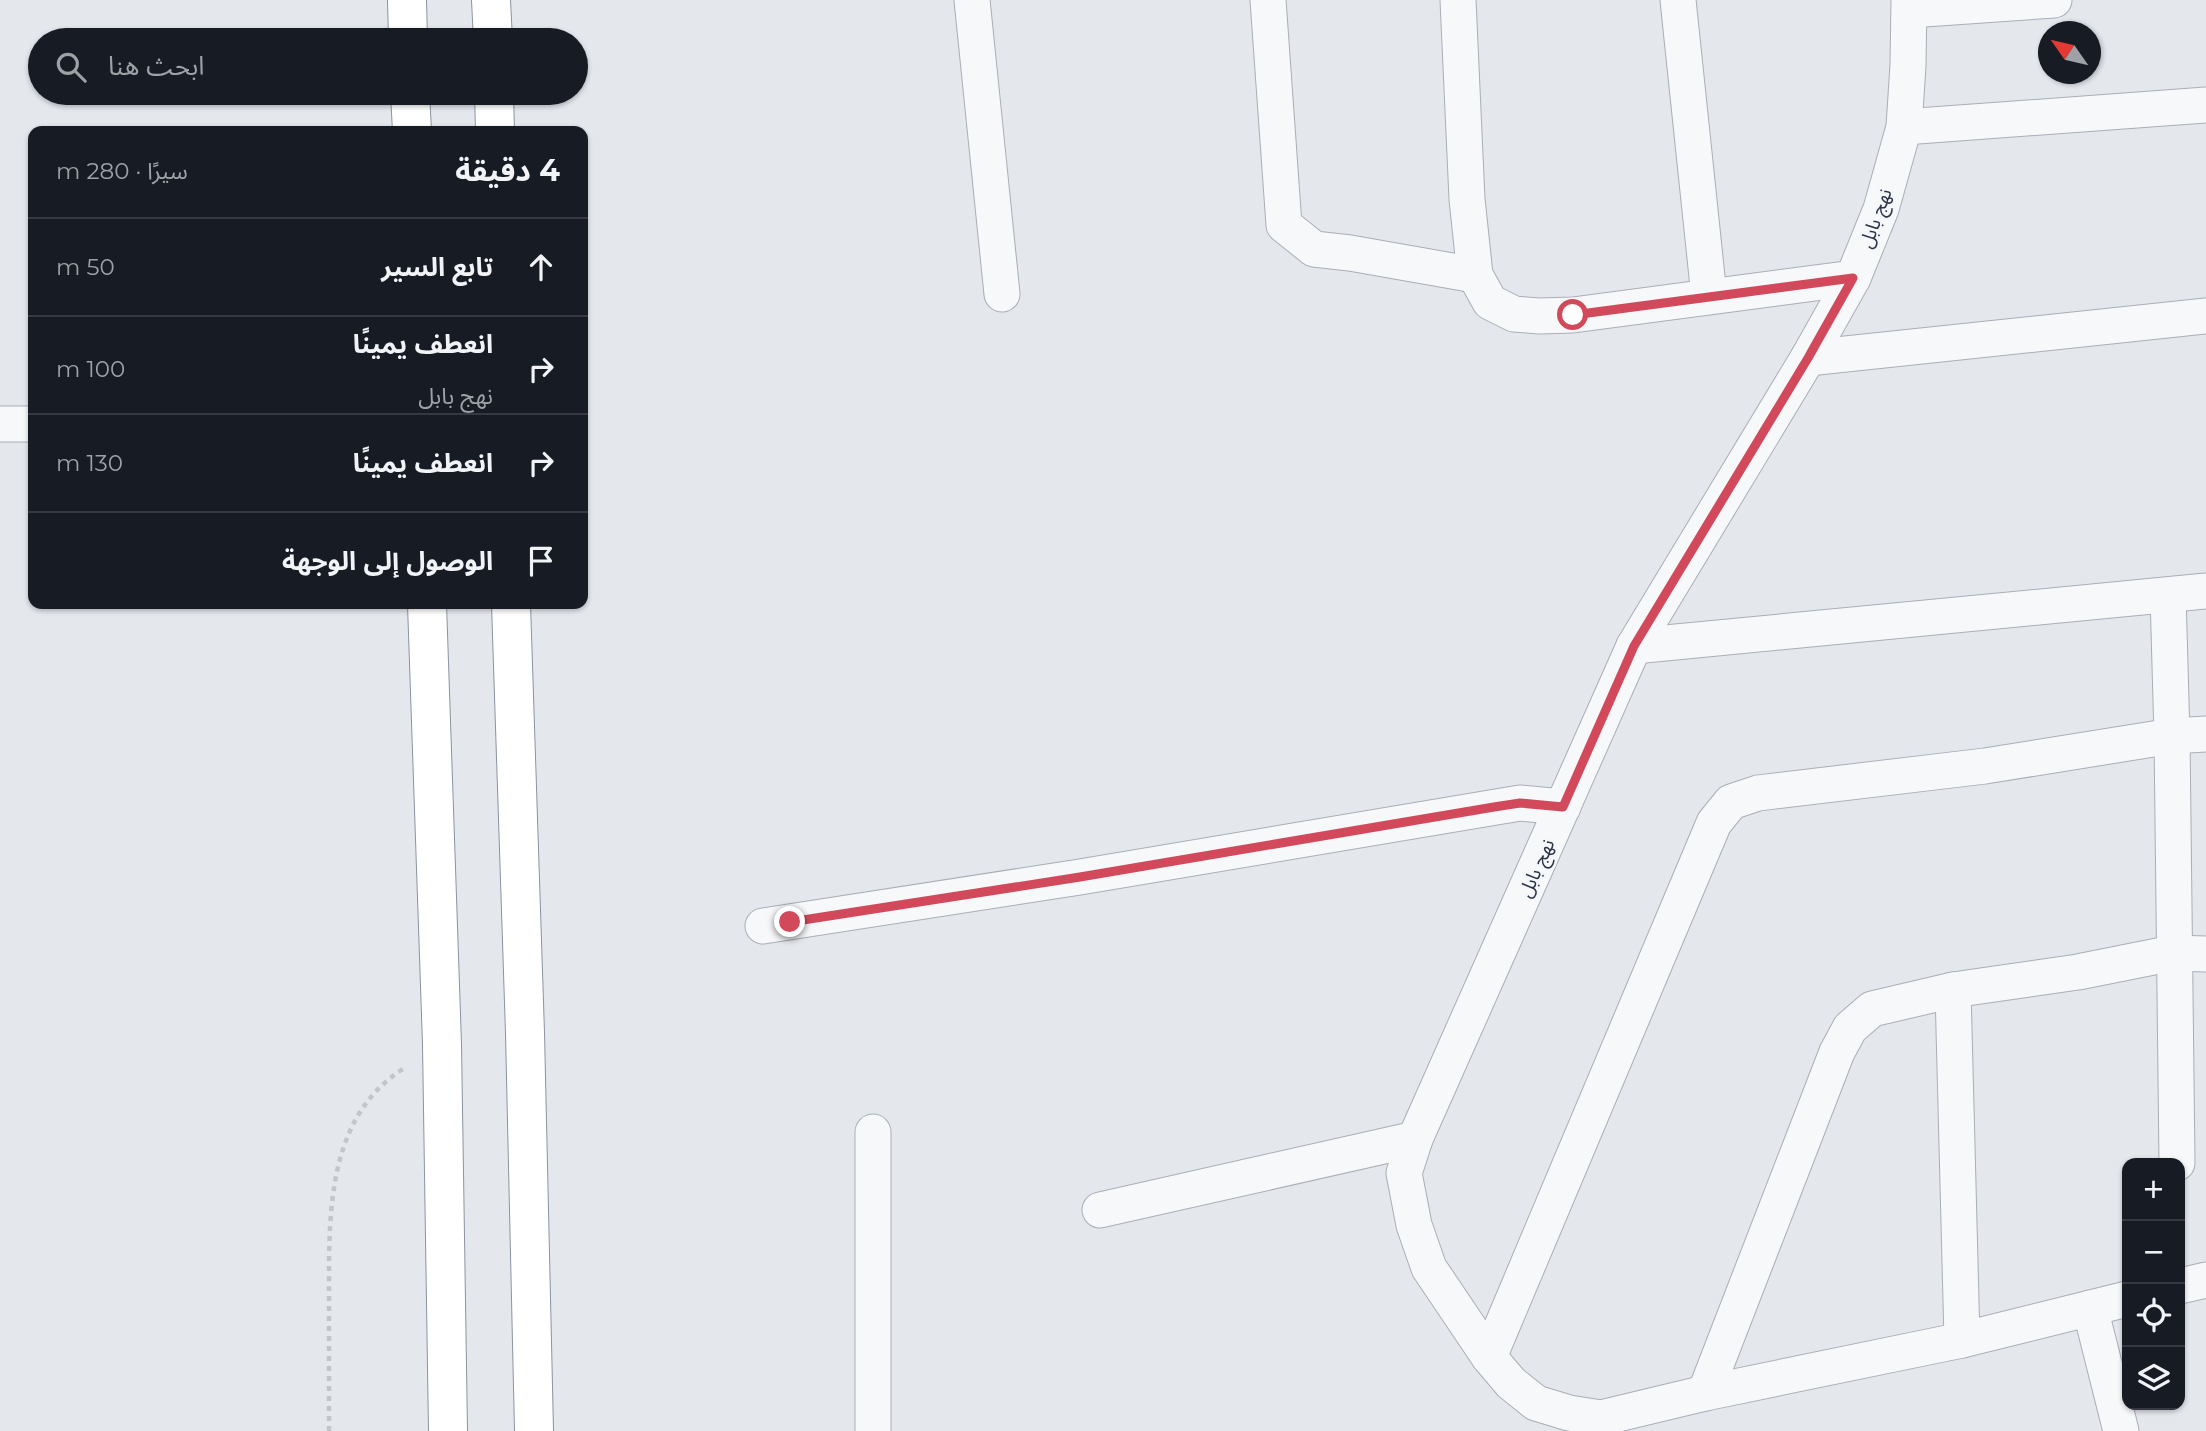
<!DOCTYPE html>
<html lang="ar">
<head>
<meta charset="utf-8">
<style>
	body { margin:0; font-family:Montserrat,"Noto Sans Arabic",sans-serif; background:#242831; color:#f1f3f6; direction:rtl }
	.controls { position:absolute; right:21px; bottom:21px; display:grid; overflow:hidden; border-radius:14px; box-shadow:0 2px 5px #0004 }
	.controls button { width:63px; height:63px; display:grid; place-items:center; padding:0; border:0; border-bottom:2px solid #363941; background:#171b24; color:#f1f3f6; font:35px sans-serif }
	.compass { position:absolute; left:2038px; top:21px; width:63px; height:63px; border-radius:50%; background:#171b24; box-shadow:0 2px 5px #0004; rotate:304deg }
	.stop { position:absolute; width:21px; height:21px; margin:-16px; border:5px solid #d1495b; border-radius:50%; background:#fff }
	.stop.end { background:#d1495b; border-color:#fff; box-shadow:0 2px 7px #0008 }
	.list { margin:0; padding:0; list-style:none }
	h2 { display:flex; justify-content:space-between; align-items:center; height:91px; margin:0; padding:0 28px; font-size:30px }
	h2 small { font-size:23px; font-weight:400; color:#9ea1a6 }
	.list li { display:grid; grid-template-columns:46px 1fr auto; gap:21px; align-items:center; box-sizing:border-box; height:98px; padding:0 28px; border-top:2px solid #363941 }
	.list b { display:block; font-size:26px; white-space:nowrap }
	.list p { margin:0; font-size:23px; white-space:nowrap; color:#9ea1a6 }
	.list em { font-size:23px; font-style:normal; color:#9ea1a6 }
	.icon { flex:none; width:38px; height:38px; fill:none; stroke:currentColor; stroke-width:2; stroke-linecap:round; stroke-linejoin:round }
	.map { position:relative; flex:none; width:2206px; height:1431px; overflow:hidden; direction:ltr }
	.search { position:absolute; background:#171b24; box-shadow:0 2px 5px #0004; left:28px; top:28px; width:560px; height:77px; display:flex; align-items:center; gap:18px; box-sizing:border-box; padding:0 24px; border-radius:38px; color:#9ea1a6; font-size:26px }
	.panel { position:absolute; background:#171b24; box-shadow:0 2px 5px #0004; left:28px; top:126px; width:560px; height:483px; border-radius:14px; direction:rtl }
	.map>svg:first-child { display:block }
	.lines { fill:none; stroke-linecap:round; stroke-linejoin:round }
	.minor-casing { stroke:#a9aeb7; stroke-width:37 }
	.trunk-casing { stroke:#8b94a3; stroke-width:40 }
	.path { stroke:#c2c5cb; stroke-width:4.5; stroke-dasharray:5 5; stroke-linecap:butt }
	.minor { stroke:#f7f8fa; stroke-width:35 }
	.trunk { stroke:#fff; stroke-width:38 }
	.route { stroke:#d1495b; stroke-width:9 }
	.labels { text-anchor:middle; stroke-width:5; stroke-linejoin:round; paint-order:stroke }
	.street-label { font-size:19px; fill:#2b3445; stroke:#f4f6f9 }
</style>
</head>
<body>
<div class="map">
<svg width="2206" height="1431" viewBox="0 0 2206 1431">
	<rect width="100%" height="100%" fill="#e4e7ec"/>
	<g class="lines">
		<g class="minor-casing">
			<g id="minor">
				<polyline points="972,0 1002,294"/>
				<polyline points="1268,0 1284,225 1314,249 1350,253 1475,275"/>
				<polyline points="1458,0 1467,199 1475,275 1490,302 1514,314 1539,316 1573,315 1853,278"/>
				<polyline points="1678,0 1709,296"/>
				<polyline points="1909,0 1908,65 1904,127 1881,209 1853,278 1808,358 1634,646 1415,1139 1404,1173 1414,1225 1429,1268 1489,1357 1511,1383 1536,1403 1569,1413 1601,1418 1705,1393 1962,1340 2127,1299"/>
				<polyline points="1910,10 2054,0"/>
				<polyline points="1904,127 2206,105"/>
				<polyline points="1808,358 2206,316"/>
				<polyline points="0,424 33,424"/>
				<polyline points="2168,595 2172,736 2177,1163"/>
				<polyline points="1634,646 2206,591"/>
				<polyline points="763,926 1080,877 1520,803 1563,807"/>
				<polyline points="1953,990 1962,1340"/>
				<polyline points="873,1132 873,1431"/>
				<polyline points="1100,1210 1415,1139"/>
				<polyline points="2180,1286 2206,1280"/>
				<polyline points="2090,1308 2121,1431"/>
				<polyline points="1489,1357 1714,823 1731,802 1758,793 1985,766 2172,736 2206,734"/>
				<polyline points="1705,1393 1837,1052 1850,1028 1872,1009 1953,990 2078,972 2173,953 2206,954"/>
			</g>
		</g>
		<g class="trunk-casing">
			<g id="trunk">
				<polyline points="407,0 408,40"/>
				<polyline points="491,0 493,40"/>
				<polyline points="410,93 412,131"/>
				<polyline points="494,93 495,131"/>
				<polyline points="427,604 442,1044 448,1431"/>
				<polyline points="511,604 525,1033 534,1431"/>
			</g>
		</g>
		<path class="path" d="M 329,1431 C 329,1386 329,1342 329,1297 C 329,1216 326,1118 403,1069"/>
		<use href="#minor" class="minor"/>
		<use href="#trunk" class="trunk"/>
	</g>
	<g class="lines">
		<polyline class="route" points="790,922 1080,877 1494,807 1520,803 1563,807 1634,646 1808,358 1853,278 1573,315"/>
	</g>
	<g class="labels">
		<g class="street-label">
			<text transform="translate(1875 218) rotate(-70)" y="7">نهج بابل</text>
			<text transform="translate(1536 868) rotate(-66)" y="7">نهج بابل</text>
		</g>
	</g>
</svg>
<div class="controls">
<button>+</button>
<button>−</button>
<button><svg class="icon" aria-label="locate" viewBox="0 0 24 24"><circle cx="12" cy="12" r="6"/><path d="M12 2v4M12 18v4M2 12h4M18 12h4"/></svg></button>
<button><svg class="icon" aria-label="layers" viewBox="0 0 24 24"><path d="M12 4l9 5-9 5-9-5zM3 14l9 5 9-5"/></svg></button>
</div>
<svg class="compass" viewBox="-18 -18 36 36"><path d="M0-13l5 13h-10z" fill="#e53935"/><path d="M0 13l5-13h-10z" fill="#9ea1a6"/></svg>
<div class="stop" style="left:1573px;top:315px"></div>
<div class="stop end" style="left:790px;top:922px"></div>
<div class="search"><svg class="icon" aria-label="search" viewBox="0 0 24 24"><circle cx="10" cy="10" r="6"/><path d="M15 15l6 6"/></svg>ابحث هنا</div>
<section class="panel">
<h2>4 دقيقة<small>سيرًا · 280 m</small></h2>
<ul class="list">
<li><svg class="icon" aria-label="ahead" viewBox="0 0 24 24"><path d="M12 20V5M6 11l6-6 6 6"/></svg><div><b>تابع السير</b></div><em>50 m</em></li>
<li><svg class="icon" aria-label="right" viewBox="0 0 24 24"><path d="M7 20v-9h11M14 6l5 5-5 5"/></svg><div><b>انعطف يمينًا</b><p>نهج بابل</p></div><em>100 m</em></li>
<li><svg class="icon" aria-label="right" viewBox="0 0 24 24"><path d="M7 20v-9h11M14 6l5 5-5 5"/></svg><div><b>انعطف يمينًا</b></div><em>130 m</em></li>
<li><svg class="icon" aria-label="arrive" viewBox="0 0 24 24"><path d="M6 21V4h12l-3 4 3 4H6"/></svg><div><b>الوصول إلى الوجهة</b></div></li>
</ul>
</section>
</div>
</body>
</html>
